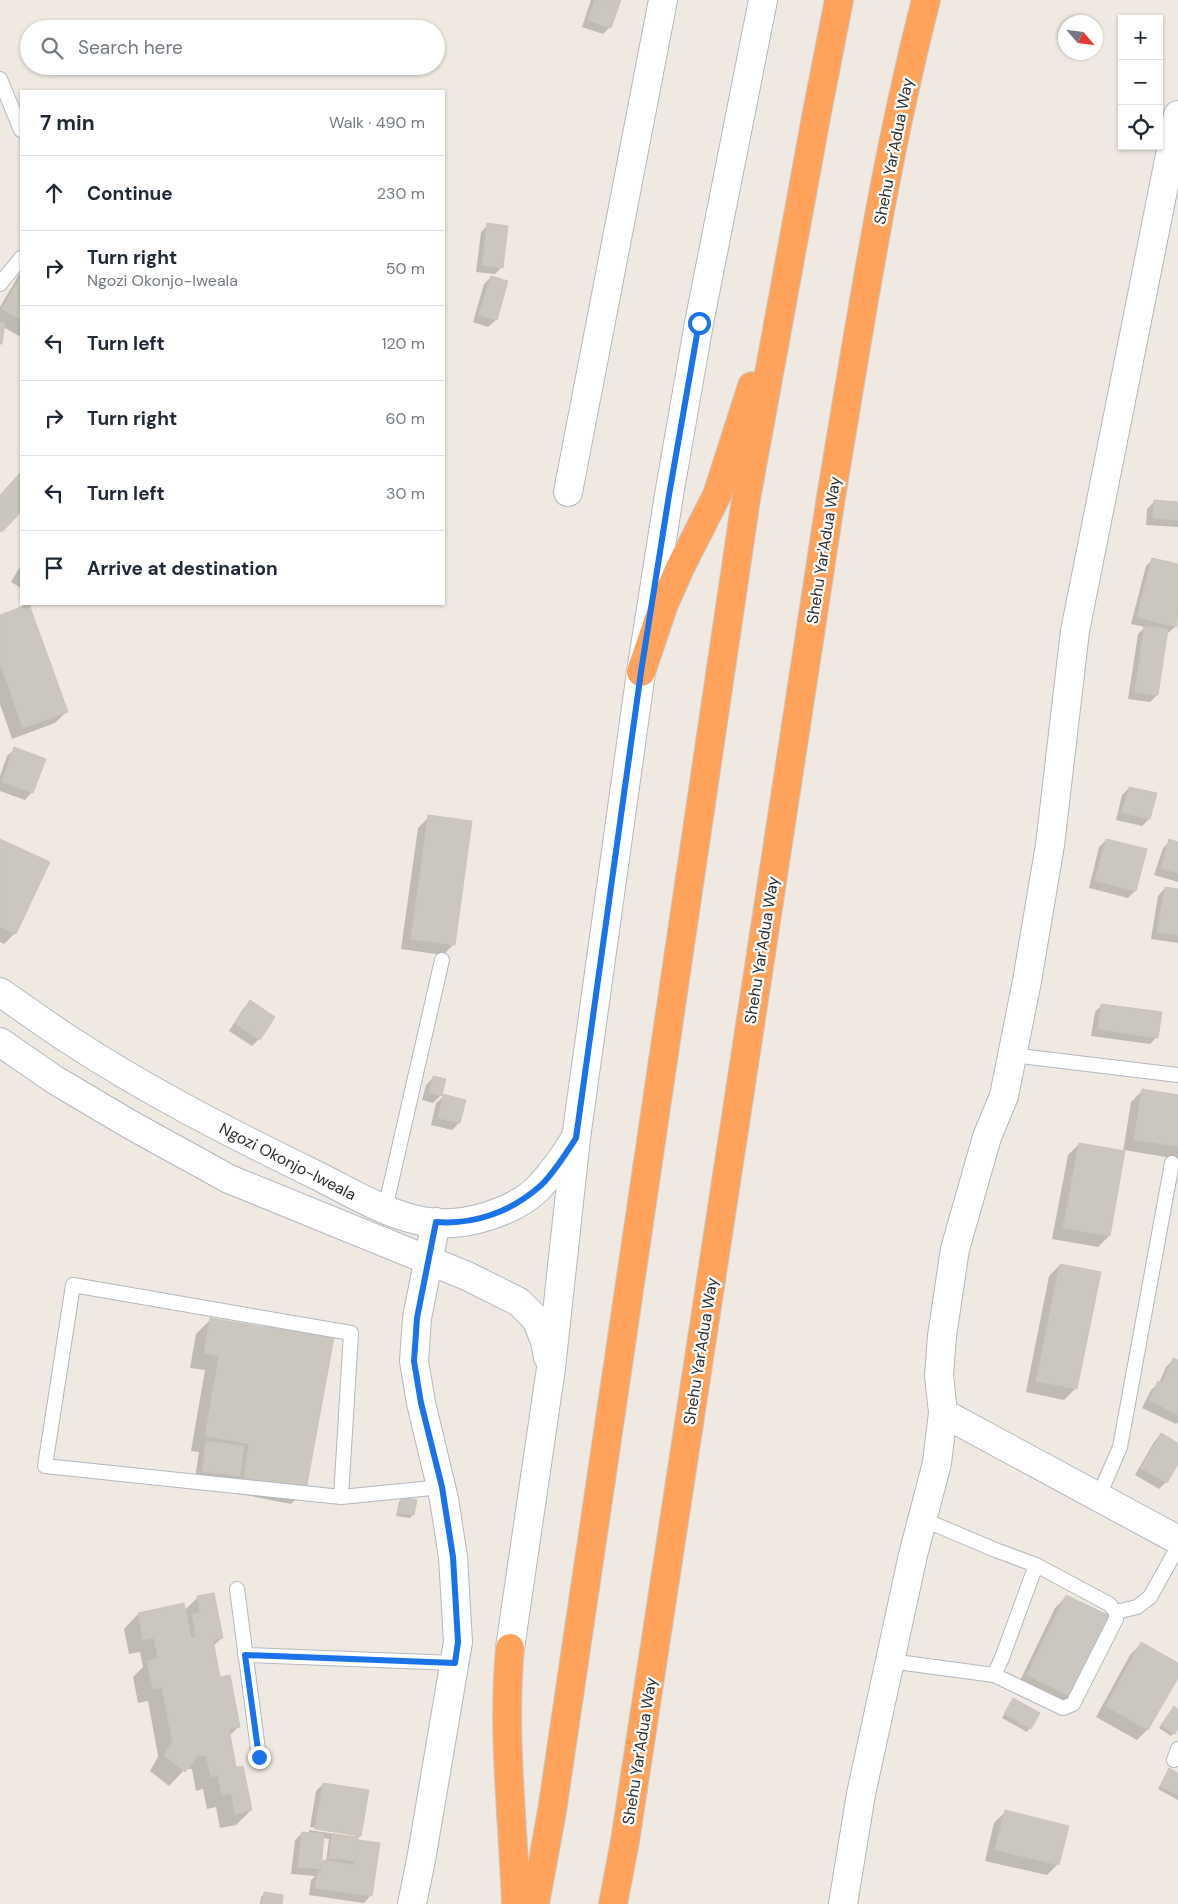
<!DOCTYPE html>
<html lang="en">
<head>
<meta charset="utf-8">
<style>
	body { margin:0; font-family:"DM Sans",sans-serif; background:#f2f2f3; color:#1f2937 }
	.controls { position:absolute; right:15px; top:15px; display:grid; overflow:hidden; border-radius:0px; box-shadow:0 1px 4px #0004 }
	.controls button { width:45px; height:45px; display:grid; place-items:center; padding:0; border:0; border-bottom:1px solid #e0e1e3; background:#fff; color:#1f2937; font:25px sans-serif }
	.compass { position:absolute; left:1058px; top:15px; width:45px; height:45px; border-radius:50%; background:#fff; box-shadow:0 1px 4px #0004; rotate:118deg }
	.stop { position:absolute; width:15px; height:15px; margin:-11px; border:4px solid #1a73e8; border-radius:50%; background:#fff }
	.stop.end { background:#1a73e8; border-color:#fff; box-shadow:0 1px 5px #0008 }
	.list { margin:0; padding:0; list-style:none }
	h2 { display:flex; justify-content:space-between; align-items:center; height:65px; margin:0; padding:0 20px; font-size:21px }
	h2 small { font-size:16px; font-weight:400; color:#747a83 }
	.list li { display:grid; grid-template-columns:32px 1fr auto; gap:15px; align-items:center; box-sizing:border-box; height:75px; padding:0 20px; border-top:1px solid #e0e1e3 }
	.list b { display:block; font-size:19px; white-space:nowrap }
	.list p { margin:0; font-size:16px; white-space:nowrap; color:#747a83 }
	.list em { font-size:16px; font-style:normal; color:#747a83 }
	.icon { flex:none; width:28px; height:28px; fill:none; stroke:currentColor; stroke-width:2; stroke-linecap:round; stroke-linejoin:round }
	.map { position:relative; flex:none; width:1178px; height:1904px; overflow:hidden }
	.search { position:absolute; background:#fff; box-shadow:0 1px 4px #0004; left:20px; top:20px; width:425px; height:55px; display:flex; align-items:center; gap:12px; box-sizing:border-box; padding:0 18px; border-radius:28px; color:#747a83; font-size:19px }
	.panel { position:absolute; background:#fff; box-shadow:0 1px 4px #0004; left:20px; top:90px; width:425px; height:515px; border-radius:0px }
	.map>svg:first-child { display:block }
	.shadow { fill:#0003; fill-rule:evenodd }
	.building { fill:#cbc7bf; stroke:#cbc5ba }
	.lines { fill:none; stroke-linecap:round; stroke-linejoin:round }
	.lane-casing { stroke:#b4b7c1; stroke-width:16 }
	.street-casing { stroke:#b4b7c1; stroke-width:30 }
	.secondary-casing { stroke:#b4b7c1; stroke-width:30 }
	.highway-casing { stroke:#c9c9c9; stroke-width:30 }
	.lane { stroke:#fff; stroke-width:14 }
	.street { stroke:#fff; stroke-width:28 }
	.secondary { stroke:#fff; stroke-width:28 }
	.highway { stroke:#ffa35c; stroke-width:28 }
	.route { stroke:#1a73e8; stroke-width:6 }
	.labels { text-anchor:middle; stroke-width:4.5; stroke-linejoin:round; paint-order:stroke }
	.street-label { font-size:16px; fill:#2e2e2e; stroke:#fff }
</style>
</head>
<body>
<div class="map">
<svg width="1178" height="1904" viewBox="0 0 1178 1904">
	<rect width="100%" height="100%" fill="#efe9e1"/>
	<g class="shadow">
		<polygon points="591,0 620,0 610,27 603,34 582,27"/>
		<polygon points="488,225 502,267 495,274 476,272 481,232"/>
		<polygon points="21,271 21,337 3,327 0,345 0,307"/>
		<polygon points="491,277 507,281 496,320 488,327 473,322 484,284"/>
		<polygon points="1155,501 1178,504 1178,527 1146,525 1147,509"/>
		<polygon points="1153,559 1178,566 1178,617 1176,626 1168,633 1166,633 1157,695 1150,702 1128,699 1138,634 1145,627 1131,624 1146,566"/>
		<polygon points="21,565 21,588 11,582"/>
		<polygon points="0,616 66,712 55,723 12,739 0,704"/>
		<polygon points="15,749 32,792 25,800 0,791 0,776 7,756"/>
		<polygon points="1129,788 1149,819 1142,826 1116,820 1122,795"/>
		<polygon points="429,817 454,944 443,955 401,949 418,828"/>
		<polygon points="0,840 15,933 4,944 0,942"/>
		<polygon points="1106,840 1135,891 1128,898 1089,888 1099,847"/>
		<polygon points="1170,841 1178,843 1178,882 1154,875 1163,848"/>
		<polygon points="1165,888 1178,891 1178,943 1151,939 1158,896"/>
		<polygon points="250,1002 259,1039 252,1046 229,1031 243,1009"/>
		<polygon points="1102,1005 1157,1037 1150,1044 1091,1036 1095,1012"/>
		<polygon points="433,1078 441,1095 433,1103 422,1100 426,1085"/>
		<polygon points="1142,1091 1178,1096 1178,1159 1124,1150 1109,1236 1098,1247 1052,1239 1068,1155 1079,1144 1123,1152 1131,1102"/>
		<polygon points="444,1096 459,1123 452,1130 431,1125 436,1103"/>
		<polygon points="1060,1265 1099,1273 1075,1389 1064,1400 1026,1392 1049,1276"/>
		<polygon points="210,1320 305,1489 291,1504 230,1492 195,1478 199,1452 191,1451 205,1370 190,1368 196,1334"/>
		<polygon points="1173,1360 1178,1362 1178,1423 1176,1424 1142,1408 1151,1390 1159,1383 1166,1367"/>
		<polygon points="1161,1434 1178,1444 1178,1462 1166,1482 1159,1489 1135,1475 1154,1442"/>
		<polygon points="402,1498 413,1515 410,1518 396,1516 399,1502"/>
		<polygon points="198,1597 222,1638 213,1646 219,1678 239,1726 229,1736 235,1769 251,1810 236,1825 220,1828 216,1807 207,1809 203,1789 196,1791 192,1769 185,1769 169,1786 150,1771 158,1757 157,1750 148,1701 138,1703 133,1677 143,1667 140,1652 129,1654 124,1629 138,1614 184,1611"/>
		<polygon points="1066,1597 1112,1619 1063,1709 1017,1687 1055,1608"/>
		<polygon points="1141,1644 1178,1664 1178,1675 1148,1729 1137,1740 1096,1717 1130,1655"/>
		<polygon points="1013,1700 1038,1714 1027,1732 1002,1718"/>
		<polygon points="1178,1710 1178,1727 1171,1736 1159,1728 1171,1711"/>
		<polygon points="1169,1770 1178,1774 1178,1800 1158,1789"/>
		<path d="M 323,1784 L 360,1836 L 357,1839 L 356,1845 L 359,1842 L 371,1895 L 364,1903 L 309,1895 L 311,1880 L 315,1876 L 291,1874 L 295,1840 L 302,1833 L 309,1834 L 309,1830 L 356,1837 L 356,1834 L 310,1827 L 316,1791 ZM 323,1838 L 329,1839 L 326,1862 L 324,1862 L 320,1866 Z"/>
		<polygon points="1005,1812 1058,1864 1047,1875 985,1861 994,1823"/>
		<polygon points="265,1893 280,1904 260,1904 261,1897"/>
	</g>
	<g class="building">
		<polygon points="595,0 621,0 611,28 588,20"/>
		<polygon points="487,223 508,226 503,268 482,265"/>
		<polygon points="491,276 508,281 497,320 479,315"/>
		<polygon points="21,277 21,320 2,309"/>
		<polygon points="0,322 5,323 2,344 0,344"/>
		<polygon points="19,474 21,477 21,512 2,532 0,531 0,495"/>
		<polygon points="1154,500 1178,502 1178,520 1153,518"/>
		<polygon points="1152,558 1178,564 1177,627 1137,617"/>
		<polygon points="29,604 68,712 23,728 0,663 0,615"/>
		<polygon points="1144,626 1168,629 1158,695 1135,692"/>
		<polygon points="14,747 46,759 33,793 2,782"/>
		<polygon points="1129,787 1157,793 1150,819 1122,813"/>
		<polygon points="428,815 472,821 455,945 411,939"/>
		<polygon points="0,839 50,862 16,934 0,927"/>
		<polygon points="1106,839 1147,849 1136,891 1095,881"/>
		<polygon points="1169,839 1178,842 1178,873 1161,868"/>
		<polygon points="1165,887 1178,889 1178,935 1157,932"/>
		<polygon points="250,1000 275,1017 260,1040 235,1023"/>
		<polygon points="1101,1004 1162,1012 1158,1038 1098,1029"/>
		<polygon points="433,1076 446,1079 442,1094 466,1100 460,1123 438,1118 443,1096 429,1093"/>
		<polygon points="1142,1089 1178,1095 1178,1146 1134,1140"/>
		<polygon points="1079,1143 1125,1151 1110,1236 1063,1228"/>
		<polygon points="1060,1264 1101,1272 1077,1389 1036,1381"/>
		<polygon points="210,1318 264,1327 265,1325 334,1337 306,1490 244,1478 249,1444 205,1436 219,1356 204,1353"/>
		<polygon points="1173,1358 1178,1360 1178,1415 1149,1400 1158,1381 1162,1383"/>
		<polygon points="1161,1433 1178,1443 1178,1464 1167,1483 1141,1468"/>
		<polygon points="206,1441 244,1446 240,1476 202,1471"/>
		<polygon points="402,1497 417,1500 414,1515 398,1513"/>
		<polygon points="214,1593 223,1638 213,1640 220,1677 230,1675 240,1727 229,1729 236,1767 243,1766 252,1810 235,1814 231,1793 222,1795 218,1775 211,1777 206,1755 198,1756 185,1772 164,1755 172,1741 171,1735 162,1687 153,1689 147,1661 158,1658 154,1638 143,1640 138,1613 184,1603 191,1638 196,1637 192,1614 200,1613 197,1596"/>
		<polygon points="1066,1595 1114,1618 1075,1699 1027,1675"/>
		<polygon points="1141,1642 1178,1663 1178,1678 1148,1730 1106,1706"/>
		<polygon points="1013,1698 1040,1713 1031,1729 1004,1714"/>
		<polygon points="1174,1706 1178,1709 1178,1729 1175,1734 1161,1725"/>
		<polygon points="1169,1768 1178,1773 1178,1795 1160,1786"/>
		<polygon points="323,1783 369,1790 361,1836 315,1829"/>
		<polygon points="1005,1810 1069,1826 1059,1865 995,1850"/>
		<polygon points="302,1832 324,1834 321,1869 298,1867"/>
		<polygon points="332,1834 358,1837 355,1861 329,1858"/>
		<polygon points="358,1840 380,1843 372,1896 315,1888 318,1871 322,1872 323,1860 355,1865"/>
		<polygon points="264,1892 283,1895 282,1904 262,1904"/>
	</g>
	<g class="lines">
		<g class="lane-casing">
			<g id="lane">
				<polyline points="0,79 21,130"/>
				<polyline points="0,284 21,258"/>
				<polyline points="1012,1055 1178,1075"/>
				<polyline points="385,1209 442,960"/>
				<polyline points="341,1497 351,1333 73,1285 45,1466 341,1497 442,1487"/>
				<polyline points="1098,1498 1120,1447 1172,1163"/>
				<polyline points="237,1589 259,1757"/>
				<polyline points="1116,1612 1137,1607 1150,1597 1178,1547"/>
				<polyline points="245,1655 455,1663"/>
				<polyline points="890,1661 994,1675 1002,1658 1036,1565 998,1551 922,1519"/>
				<polyline points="994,1675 1063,1708 1073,1704 1116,1619 1116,1612 1109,1604 1036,1565"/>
				<polyline points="1174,1760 1178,1749"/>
			</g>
		</g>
		<g class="street-casing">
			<g id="street">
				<polyline points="568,492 663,0"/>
				<polyline points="943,1413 939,1375 942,1336 955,1249 987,1137 1004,1096 1027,981 1050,845 1075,631 1178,115"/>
				<polyline points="412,1904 421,1860 458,1642 453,1557 444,1499 421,1403 414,1361 417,1318 436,1222"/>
			</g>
		</g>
		<g class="secondary-casing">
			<g id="secondary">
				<path d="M 0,992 C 23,1008 45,1024 68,1039 C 147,1091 232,1134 316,1175 C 358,1196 405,1227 453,1223 C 482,1221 522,1207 541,1185 C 554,1171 565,1155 575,1139"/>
				<polyline points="0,1042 55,1080 131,1125 229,1179 467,1276 519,1302 536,1319 545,1341 548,1357"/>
				<polyline points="510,1648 551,1368 576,1138 641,672 669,495 699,323 763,0"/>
				<polyline points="843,1904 861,1794 913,1555 937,1463 943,1413 1178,1540"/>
			</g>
		</g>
		<g class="highway-casing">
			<g id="highway">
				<polyline points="641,672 664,604 680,568 717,495 752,386"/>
				<path d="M 510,1648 C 502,1733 513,1819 516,1904"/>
				<polyline points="535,1904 552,1811 746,499 817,112 839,0"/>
				<path d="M 613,1904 L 625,1841 L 831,497 C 859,331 884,163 926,0"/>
			</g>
		</g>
		<use href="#lane" class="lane"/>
		<use href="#street" class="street"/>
		<use href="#secondary" class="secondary"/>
		<use href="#highway" class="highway"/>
	</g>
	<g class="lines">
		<path class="route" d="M 259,1757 L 245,1655 L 455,1663 L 458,1642 L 453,1557 L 442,1487 L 421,1403 L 414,1361 L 417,1318 L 436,1222 C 474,1225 510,1212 539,1187 C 551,1177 567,1152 576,1138 L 641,672 L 669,495 L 699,323"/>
	</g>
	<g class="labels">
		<g class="street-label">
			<text transform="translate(893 151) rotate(-79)" y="6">Shehu Yar'Adua Way</text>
			<text transform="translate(823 550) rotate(-81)" y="6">Shehu Yar'Adua Way</text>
			<text transform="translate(761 950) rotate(-81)" y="6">Shehu Yar'Adua Way</text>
			<text transform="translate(288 1161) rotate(27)" y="6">Ngozi Okonjo-Iweala</text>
			<text transform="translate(700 1351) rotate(-81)" y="6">Shehu Yar'Adua Way</text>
			<text transform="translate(639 1751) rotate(-81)" y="6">Shehu Yar'Adua Way</text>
		</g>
	</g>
</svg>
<div class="controls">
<button>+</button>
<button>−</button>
<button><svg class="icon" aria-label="locate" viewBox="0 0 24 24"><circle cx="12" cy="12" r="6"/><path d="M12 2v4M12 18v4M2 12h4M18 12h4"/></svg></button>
</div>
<svg class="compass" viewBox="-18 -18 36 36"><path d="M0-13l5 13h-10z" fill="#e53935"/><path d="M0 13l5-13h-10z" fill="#747a83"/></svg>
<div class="stop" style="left:699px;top:323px"></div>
<div class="stop end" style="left:259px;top:1757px"></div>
<div class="search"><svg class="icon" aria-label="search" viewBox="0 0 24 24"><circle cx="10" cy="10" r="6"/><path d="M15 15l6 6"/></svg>Search here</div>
<section class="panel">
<h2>7 min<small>Walk · 490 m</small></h2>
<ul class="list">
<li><svg class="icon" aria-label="ahead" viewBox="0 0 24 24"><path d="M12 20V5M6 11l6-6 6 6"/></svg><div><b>Continue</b></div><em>230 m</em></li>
<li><svg class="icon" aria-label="right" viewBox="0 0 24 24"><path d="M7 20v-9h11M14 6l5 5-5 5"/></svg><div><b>Turn right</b><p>Ngozi Okonjo-Iweala</p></div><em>50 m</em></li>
<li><svg class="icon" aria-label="left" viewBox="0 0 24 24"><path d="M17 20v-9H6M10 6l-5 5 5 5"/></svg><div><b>Turn left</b></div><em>120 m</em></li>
<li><svg class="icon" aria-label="right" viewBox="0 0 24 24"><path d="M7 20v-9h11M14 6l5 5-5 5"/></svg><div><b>Turn right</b></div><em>60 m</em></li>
<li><svg class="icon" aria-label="left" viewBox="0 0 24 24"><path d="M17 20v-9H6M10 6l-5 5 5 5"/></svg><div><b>Turn left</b></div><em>30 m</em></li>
<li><svg class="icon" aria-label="arrive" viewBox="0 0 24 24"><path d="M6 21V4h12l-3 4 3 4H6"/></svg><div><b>Arrive at destination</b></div></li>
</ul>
</section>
</div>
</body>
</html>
